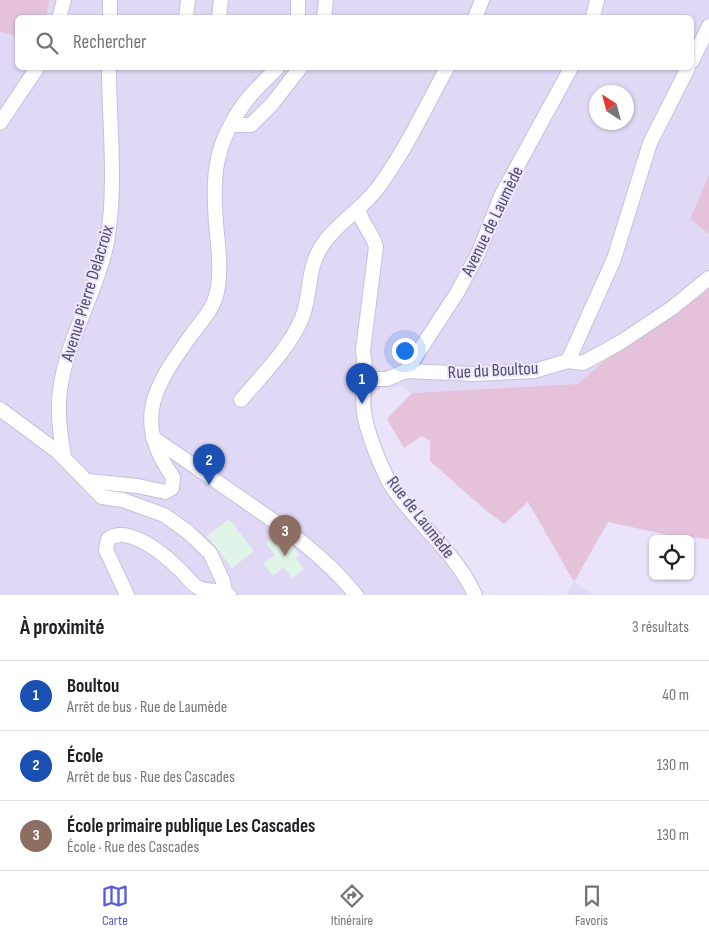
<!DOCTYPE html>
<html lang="fr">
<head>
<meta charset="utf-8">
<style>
	body { margin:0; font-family:"Sofia Sans Condensed",sans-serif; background:#f6f6f6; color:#202124 }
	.controls { position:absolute; right:15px; bottom:15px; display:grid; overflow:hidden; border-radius:8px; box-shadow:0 1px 4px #0004 }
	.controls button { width:45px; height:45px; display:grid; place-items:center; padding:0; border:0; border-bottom:1px solid #e0e0e0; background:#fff; color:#202124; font:25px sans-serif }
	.compass { position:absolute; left:589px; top:85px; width:45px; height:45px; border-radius:50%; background:#fff; box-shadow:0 1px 4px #0004; rotate:324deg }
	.you { position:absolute; left:404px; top:350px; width:18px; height:18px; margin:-12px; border:4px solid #fff; border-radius:50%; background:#1a73e8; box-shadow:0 0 0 8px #1a73e833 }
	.badge { display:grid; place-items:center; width:32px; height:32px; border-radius:50%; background:#565dd5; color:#fff; font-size:16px; font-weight:700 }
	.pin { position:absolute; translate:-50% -41px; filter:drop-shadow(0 1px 2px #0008) }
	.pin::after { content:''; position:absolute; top:26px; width:18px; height:15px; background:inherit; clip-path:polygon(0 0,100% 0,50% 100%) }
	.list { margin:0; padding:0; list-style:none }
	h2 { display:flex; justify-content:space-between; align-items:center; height:65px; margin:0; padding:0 20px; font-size:21px }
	h2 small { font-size:16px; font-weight:400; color:#757577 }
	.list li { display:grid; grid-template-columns:32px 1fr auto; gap:15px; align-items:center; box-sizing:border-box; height:70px; padding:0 20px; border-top:1px solid #e0e0e0 }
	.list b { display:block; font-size:19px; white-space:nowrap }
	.list p { margin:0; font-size:16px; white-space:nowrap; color:#757577 }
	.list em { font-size:16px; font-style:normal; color:#757577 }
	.icon { flex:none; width:28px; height:28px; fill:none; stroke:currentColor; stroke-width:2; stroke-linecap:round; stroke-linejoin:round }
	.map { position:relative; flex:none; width:709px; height:595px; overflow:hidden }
	.search { position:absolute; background:#fff; box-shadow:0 1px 4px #0004; left:15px; right:15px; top:15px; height:55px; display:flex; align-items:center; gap:12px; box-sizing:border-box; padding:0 18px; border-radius:8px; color:#757577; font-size:19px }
	.sheet { height:275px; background:#fff }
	nav { display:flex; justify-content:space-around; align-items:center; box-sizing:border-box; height:70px; border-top:1px solid #e0e0e0; background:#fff; font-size:14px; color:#757577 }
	nav a { display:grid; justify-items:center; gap:2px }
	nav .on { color:#565dd5 }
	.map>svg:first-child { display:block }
	.residential { fill:#e0d8f5; fill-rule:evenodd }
	.education { fill:#e0f5e7 }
	.green { fill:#e4c3da }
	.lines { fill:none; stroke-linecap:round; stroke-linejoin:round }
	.minor-casing { stroke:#c5c0dc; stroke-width:16 }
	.minor { stroke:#fff; stroke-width:14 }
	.labels { text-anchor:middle; stroke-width:4; stroke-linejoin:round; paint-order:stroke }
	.street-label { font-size:18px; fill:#4f4c6e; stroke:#efe8fc }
</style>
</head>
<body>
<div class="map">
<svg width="709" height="595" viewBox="0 0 709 595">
	<rect width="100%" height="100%" fill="#eae3f9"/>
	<g class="residential">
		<path d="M 0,0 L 709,0 L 709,174 L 690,218 L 709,234 L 709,275 L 577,384 L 412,393 L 402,386 L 373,390 L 372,416 L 387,460 L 400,486 L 459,554 L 483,595 L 0,595 ZM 18,18 L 692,18 L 692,68 L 18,68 ZM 596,92 L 626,92 L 626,122 L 596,122 Z"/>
		<polygon points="574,582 593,595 567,595"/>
	</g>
	<g class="education">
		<polygon points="229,519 254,551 232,568 207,536"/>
		<polygon points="278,534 286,545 290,543 300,555 296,558 304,569 292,578 284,567 273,576 263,563 275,555 266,543"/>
	</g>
	<g class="green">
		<polygon points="0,0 49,0 46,17 18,18 17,37 0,31"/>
		<polygon points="709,174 709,234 690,219"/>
		<polygon points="709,275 709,539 673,536 608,522 574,582 528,502 504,524 484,509 430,461 430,441 422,436 404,448 387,419 412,393 577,384"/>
	</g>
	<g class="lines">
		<g class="minor-casing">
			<g id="minor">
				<polyline points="59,18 64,0"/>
				<polyline points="110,18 110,0"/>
				<polyline points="186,18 188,0"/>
				<polyline points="219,18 221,0"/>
				<polyline points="298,18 298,0"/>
				<polyline points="324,18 326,0"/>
				<polyline points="475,18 482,0"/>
				<polyline points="593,18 597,0"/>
				<polyline points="692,61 709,26"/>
				<polyline points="0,123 37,68"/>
				<polyline points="231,125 251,125 272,104 300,68"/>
				<path d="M 359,210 C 361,224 373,233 376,247 L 363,350 L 366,379 L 387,379 L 406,371 L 474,374 L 534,371 L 568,361 L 614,259 L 650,143 L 688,68"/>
				<polyline points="568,361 583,363 621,342 672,308 709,278"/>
				<polyline points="406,371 457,293 478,254 501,196 571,68"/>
				<path d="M 366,379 C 360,399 364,420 371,439 C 376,454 382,468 389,482 C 414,523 455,550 475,595"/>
				<path d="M 241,400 C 262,375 289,349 302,318 C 311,296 307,270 320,249 C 334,225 360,211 377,189 C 405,152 425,108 447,68"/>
				<polyline points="0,409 58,452 102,497 123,500 164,515 188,532 210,553 223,581 225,592"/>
				<path d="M 153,438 C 179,455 204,473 229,490 C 274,521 322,552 356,595"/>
				<path d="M 64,457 C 60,435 57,412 60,390 C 67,338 97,292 107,242 C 117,184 109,125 109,68"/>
				<path d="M 87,481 L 138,486 L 165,492 L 172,488 L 173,477 C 131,419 156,384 192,334 C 200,323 211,312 215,299 C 223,275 218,247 216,223 C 212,174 215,142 246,101 C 255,89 267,79 277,68"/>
				<path d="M 127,595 L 106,550 L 108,539 C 128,524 165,555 179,569 C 186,575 191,584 199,588 C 209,593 220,588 229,595"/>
			</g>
		</g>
		<use href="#minor" class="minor"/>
	</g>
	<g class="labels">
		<g class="street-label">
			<text transform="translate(492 221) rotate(-64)" y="6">Avenue de Laumède</text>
			<text transform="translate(87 293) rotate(-73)" y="6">Avenue Pierre Delacroix</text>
			<text transform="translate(493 370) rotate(-3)" y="6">Rue du Boultou</text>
			<text transform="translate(421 517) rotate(52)" y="6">Rue de Laumède</text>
		</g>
	</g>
</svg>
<div class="controls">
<button><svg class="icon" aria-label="locate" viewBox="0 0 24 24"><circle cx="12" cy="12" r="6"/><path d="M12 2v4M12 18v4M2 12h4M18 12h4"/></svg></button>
</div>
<svg class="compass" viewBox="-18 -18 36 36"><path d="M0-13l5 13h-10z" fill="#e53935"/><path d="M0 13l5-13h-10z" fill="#757577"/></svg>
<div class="you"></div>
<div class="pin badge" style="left:362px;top:404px;background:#1a4fb4">1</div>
<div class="pin badge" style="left:209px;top:485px;background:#1a4fb4">2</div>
<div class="pin badge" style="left:285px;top:556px;background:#8d6e63">3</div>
<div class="search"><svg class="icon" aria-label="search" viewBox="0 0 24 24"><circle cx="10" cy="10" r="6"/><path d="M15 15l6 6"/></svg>Rechercher</div>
</div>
<section class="sheet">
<h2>À proximité<small>3 résultats</small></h2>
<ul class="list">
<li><span class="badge" style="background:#1a4fb4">1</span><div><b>Boultou</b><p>Arrêt de bus · Rue de Laumède</p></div><em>40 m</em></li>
<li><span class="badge" style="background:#1a4fb4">2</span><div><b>École</b><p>Arrêt de bus · Rue des Cascades</p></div><em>130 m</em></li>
<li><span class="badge" style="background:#8d6e63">3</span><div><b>École primaire publique Les Cascades</b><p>École · Rue des Cascades</p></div><em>130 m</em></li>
</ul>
</section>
<nav>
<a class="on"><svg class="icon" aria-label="map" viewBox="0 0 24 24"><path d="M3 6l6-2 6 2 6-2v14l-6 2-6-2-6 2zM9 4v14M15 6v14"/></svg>Carte</a>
<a><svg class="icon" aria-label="directions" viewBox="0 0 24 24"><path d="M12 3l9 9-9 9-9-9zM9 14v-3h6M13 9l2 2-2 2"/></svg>Itinéraire</a>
<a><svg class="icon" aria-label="saved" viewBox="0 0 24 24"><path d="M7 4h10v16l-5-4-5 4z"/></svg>Favoris</a>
</nav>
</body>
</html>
